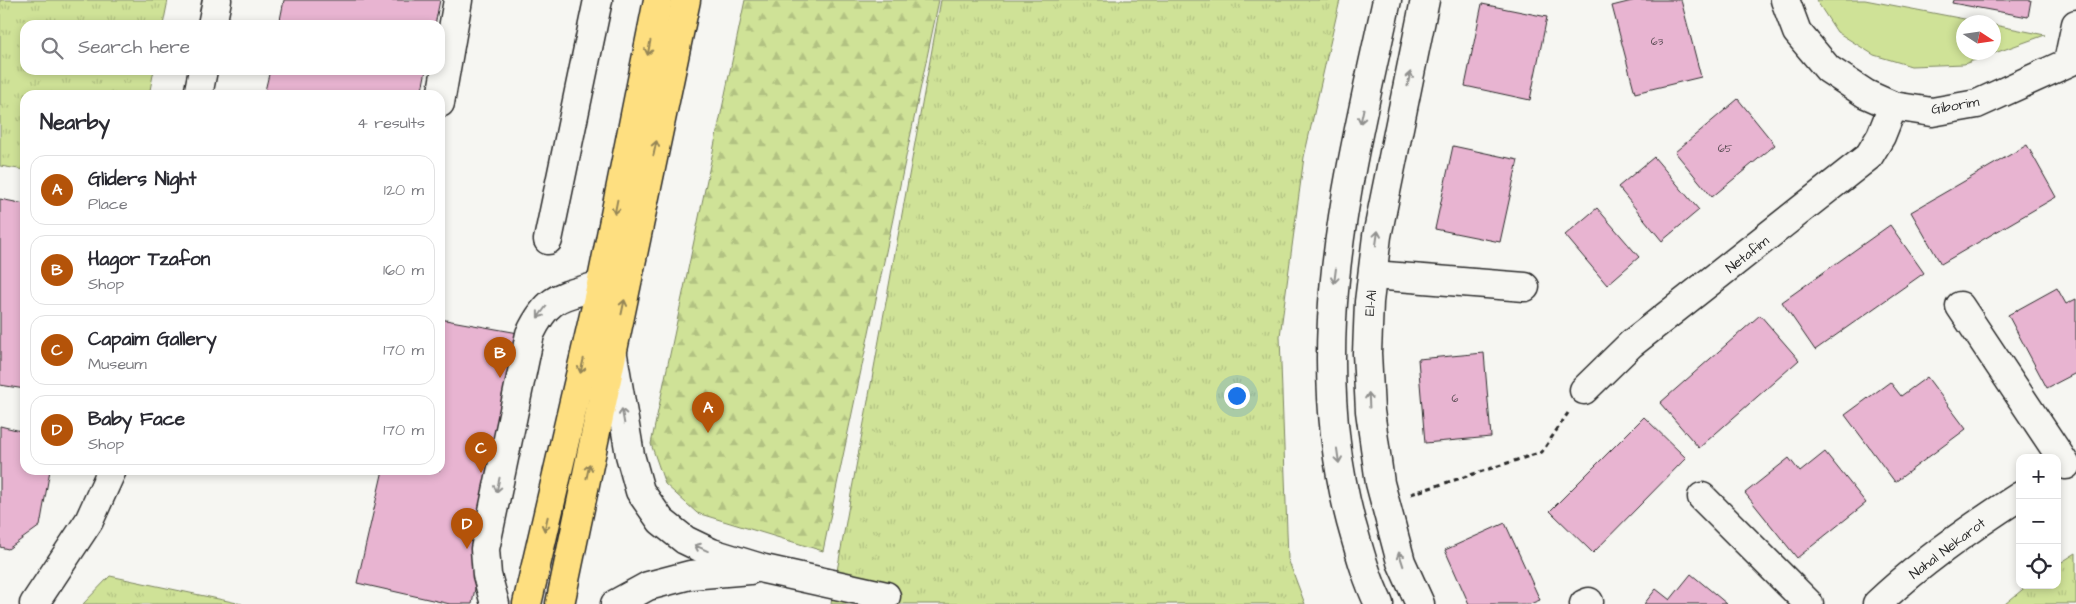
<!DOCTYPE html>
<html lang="en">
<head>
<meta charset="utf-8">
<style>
	body { margin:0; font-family:"Architects Daughter",sans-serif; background:#f2f2f3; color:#2b2b33 }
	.controls { position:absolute; right:15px; bottom:15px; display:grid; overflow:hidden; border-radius:10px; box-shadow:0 2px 8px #0003 }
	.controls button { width:45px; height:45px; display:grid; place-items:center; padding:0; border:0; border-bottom:1px solid #e1e1e2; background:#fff; color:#2b2b33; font:25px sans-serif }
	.compass { position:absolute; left:1956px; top:15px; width:45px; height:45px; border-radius:50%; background:#fff; box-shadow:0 2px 8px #0003; rotate:102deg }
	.you { position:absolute; left:1236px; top:395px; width:18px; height:18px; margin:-12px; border:4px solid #fff; border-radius:50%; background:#1a73e8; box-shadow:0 0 0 8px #1a73e833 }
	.badge { display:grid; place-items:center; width:32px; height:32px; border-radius:50%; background:#b45309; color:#fff; font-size:16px; font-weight:700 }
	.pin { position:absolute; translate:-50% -41px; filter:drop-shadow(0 1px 2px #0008) }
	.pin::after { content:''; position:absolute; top:26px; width:18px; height:15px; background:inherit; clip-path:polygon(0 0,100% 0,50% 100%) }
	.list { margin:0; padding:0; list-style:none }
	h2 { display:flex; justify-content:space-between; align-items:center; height:65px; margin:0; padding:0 20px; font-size:21px }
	h2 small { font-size:16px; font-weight:400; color:#7c7c81 }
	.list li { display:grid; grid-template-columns:32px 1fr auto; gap:15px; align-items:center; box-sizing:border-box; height:70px; margin:0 10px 10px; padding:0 10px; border:1px solid #e1e1e2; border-radius:15px }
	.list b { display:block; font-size:19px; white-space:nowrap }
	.list p { margin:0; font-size:16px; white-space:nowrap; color:#7c7c81 }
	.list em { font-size:16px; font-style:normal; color:#7c7c81 }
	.icon { flex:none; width:28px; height:28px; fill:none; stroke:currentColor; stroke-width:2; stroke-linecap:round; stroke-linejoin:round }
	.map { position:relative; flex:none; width:2076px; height:604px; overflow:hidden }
	.search { position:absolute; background:#fff; box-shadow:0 2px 8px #0003; left:20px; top:20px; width:425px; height:55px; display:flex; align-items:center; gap:12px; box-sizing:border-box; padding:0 18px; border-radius:15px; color:#7c7c81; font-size:19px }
	.panel { position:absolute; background:#fff; box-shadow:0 2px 8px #0003; left:20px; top:90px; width:425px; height:385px; border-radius:15px }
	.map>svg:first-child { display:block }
	.grass { fill:url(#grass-tufts); stroke:#7d8661 }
	.forest { fill:url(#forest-firs); stroke:#7d8661 }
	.green { fill:#cfe297; stroke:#7d8661 }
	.building { fill:#e8b4d1; stroke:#2b2b2b }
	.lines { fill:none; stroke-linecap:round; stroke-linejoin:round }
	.minor-casing { stroke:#2b2b2b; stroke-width:31 }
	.highway-casing { stroke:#2b2b2b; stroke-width:31 }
	.path { stroke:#2b2b2b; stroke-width:3; stroke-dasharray:5 4; stroke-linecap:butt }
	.minor { stroke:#f6f6f2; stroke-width:28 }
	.highway { stroke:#fedf80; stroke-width:28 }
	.oneway { stroke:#948556 }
	.oneway2 { stroke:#90908e }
	.labels { text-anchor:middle; stroke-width:4; stroke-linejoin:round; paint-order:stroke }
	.number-label { font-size:11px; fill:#5a4d54 }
	.street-label { font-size:14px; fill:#2b2b2b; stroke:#f6f6f2 }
</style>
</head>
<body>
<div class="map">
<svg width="2076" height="604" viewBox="0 0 2076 604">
	<defs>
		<pattern id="grass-tufts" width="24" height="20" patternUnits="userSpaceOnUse" patternTransform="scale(1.25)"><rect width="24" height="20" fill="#cfe297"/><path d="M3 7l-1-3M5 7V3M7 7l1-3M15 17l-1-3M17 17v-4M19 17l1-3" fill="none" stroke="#b2c282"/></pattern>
		<pattern id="forest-firs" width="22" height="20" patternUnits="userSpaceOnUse" patternTransform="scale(1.25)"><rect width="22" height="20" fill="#cfe297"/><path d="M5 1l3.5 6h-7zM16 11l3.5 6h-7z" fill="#b2c282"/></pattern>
	</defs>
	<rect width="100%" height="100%" fill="#f6f6f2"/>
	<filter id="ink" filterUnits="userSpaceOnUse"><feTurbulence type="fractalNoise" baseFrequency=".02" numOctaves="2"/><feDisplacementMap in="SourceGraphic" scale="10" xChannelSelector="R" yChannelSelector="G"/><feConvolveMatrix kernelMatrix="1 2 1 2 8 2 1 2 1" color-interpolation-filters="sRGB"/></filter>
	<g filter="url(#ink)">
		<g class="grass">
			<polygon points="0,0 168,0 163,25 25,25 25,70 154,70 149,95 25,95 25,170 0,166"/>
			<polygon points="941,0 1340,0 1304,157 1280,336 1288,559 1305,604 831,604"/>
			<polygon points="2076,553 2076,604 2005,604 2028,585 2057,585 2057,565"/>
			<polygon points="110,576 242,604 83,604"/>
		</g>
		<polygon class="forest" points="745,0 939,0 823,551 697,513 665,484 651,444"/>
		<polygon class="green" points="1816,0 1865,0 1980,22 1964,22 1964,52 1994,52 1994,25 2045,35 1964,64 1911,66 1874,55 1837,32"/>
		<g class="building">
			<polygon points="284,0 440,0 435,25 279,25"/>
			<polygon points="1636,0 1681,0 1701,77 1635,93 1612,6"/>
			<polygon points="1953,0 2031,0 2028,17 1952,3"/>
			<polygon points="1482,4 1547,17 1530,100 1465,86"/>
			<polygon points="270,70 426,70 421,95 264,95"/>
			<polygon points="1738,99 1775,145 1712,197 1675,152"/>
			<polygon points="2027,145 2056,197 1941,264 1911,212"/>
			<polygon points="1453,146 1518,160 1500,242 1435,229"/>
			<polygon points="1654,157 1699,210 1662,241 1618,187"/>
			<polygon points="0,199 25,204 25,389 0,385"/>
			<polygon points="1597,208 1639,257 1607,285 1565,235"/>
			<polygon points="1890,225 1924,273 1815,350 1782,302"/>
			<polygon points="2057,288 2066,304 2076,299 2076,373 2047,388 2008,315"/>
			<polygon points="1760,315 1799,360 1699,448 1660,403"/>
			<polygon points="440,319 524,334 472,604 450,604 357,583 383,470 440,470"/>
			<polygon points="1484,353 1491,437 1425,443 1418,359"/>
			<polygon points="1927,377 1966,429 1895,482 1845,415 1890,382 1901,396"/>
			<polygon points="1644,417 1686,458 1593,553 1550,511"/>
			<polygon points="0,426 25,432 25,470 50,470 40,526 8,549 0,547"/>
			<polygon points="1825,452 1866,503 1797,558 1745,493 1789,458 1800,472"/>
			<polygon points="1505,523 1540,600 1530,604 1469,604 1445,550"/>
			<polygon points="1691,574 1727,604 1644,604 1656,589 1670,600"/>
		</g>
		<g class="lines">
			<g class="minor-casing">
				<g id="minor">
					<polyline points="1785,0 1797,32 1828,69 1866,94 1893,106 1932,112 1977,104 2076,59"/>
					<polyline points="212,25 217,0"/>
					<polyline points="2068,62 2076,24"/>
					<polyline points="198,95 203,70"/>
					<polyline points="440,103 458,0"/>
					<polyline points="548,240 598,0"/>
					<polyline points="1373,275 1525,287"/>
					<polyline points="1960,306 2066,465"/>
					<polyline points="613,355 630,455 640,491 661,521 685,540 712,553 764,569 886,596"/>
					<polyline points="1584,390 1631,344 1869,156 1881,136 1893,106"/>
					<polyline points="1702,497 1809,604"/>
					<polyline points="34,604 89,521 112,470"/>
					<path d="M 495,604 L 487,575 L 485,549 L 530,334 C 549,294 562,297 601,285"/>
					<polyline points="615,604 648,586 690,575 750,570"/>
					<path d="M 1379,604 C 1366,577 1359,550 1351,522 C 1304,342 1349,176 1387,0"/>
					<polyline points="1420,604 1401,562 1380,483 1370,411 1367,353 1369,302 1377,236 1425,0"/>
					<polyline points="1584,604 1589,602"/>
					<path d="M 1877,604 C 1920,563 1970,528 2020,496"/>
				</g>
			</g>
			<g class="highway-casing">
				<g id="highway">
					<polyline points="527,604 601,285 658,0"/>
					<polyline points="560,604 686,0"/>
				</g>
			</g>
			<polyline class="path" points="1411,494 1542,452 1568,413"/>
			<use href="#minor" class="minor"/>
			<use href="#highway" class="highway"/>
		</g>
		<defs><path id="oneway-shaft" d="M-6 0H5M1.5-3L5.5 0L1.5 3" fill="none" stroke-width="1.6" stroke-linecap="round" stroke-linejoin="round" transform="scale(1.25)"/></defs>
		<g class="oneway">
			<use href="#oneway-shaft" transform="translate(649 48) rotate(101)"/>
			<use href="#oneway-shaft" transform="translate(655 148) rotate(-78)"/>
			<use href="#oneway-shaft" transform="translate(616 207) rotate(101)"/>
			<use href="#oneway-shaft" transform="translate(623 307) rotate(-78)"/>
			<use href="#oneway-shaft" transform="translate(582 366) rotate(103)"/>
			<use href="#oneway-shaft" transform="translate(588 471) rotate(-78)"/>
			<use href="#oneway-shaft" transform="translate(546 524) rotate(103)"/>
		</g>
		<g class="oneway2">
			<use href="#oneway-shaft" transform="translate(1409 79) rotate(-78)"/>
			<use href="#oneway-shaft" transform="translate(1362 116) rotate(102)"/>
			<use href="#oneway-shaft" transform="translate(1377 238) rotate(-82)"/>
			<use href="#oneway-shaft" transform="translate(1335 276) rotate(97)"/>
			<use href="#oneway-shaft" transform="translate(542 312) rotate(127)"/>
			<use href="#oneway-shaft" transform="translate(1369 400) rotate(-93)"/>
			<use href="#oneway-shaft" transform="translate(623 416) rotate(-100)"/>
			<use href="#oneway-shaft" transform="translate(1338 456) rotate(82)"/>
			<use href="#oneway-shaft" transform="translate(498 485) rotate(102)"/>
			<use href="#oneway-shaft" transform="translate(701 548) rotate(-156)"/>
			<use href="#oneway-shaft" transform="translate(1401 559) rotate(-108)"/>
		</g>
	</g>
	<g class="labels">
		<g class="number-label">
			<text x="1657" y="45">63</text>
			<text x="1725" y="152">65</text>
			<text x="1455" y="402">6</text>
		</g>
		<g class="street-label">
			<text transform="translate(1955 105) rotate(-10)" y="5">Giborim</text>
			<text transform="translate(1747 254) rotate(-38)" y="5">Netafim</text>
			<text transform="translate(1370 303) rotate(-85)" y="5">El-Al</text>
			<text transform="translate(1947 548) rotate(-37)" y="5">Nahal Nekarot</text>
		</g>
	</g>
</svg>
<div class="controls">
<button>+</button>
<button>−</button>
<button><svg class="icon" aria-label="locate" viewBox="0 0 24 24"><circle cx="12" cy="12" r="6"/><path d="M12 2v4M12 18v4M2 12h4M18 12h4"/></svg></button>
</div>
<svg class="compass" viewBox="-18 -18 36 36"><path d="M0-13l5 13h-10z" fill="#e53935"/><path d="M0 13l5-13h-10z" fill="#7c7c81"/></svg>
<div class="you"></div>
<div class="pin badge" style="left:708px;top:433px">A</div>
<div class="pin badge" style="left:500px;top:378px">B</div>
<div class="pin badge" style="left:481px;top:473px">C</div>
<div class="pin badge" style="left:467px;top:549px">D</div>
<div class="search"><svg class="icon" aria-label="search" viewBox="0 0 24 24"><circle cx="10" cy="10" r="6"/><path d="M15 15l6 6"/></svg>Search here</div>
<section class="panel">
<h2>Nearby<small>4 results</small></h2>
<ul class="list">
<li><span class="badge">A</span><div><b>Gliders Night</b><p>Place</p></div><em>120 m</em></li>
<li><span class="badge">B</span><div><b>Hagor Tzafon</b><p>Shop</p></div><em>160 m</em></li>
<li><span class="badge">C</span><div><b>Capaim Gallery</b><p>Museum</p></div><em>170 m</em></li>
<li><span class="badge">D</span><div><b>Baby Face</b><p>Shop</p></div><em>170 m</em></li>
</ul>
</section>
</div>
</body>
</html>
